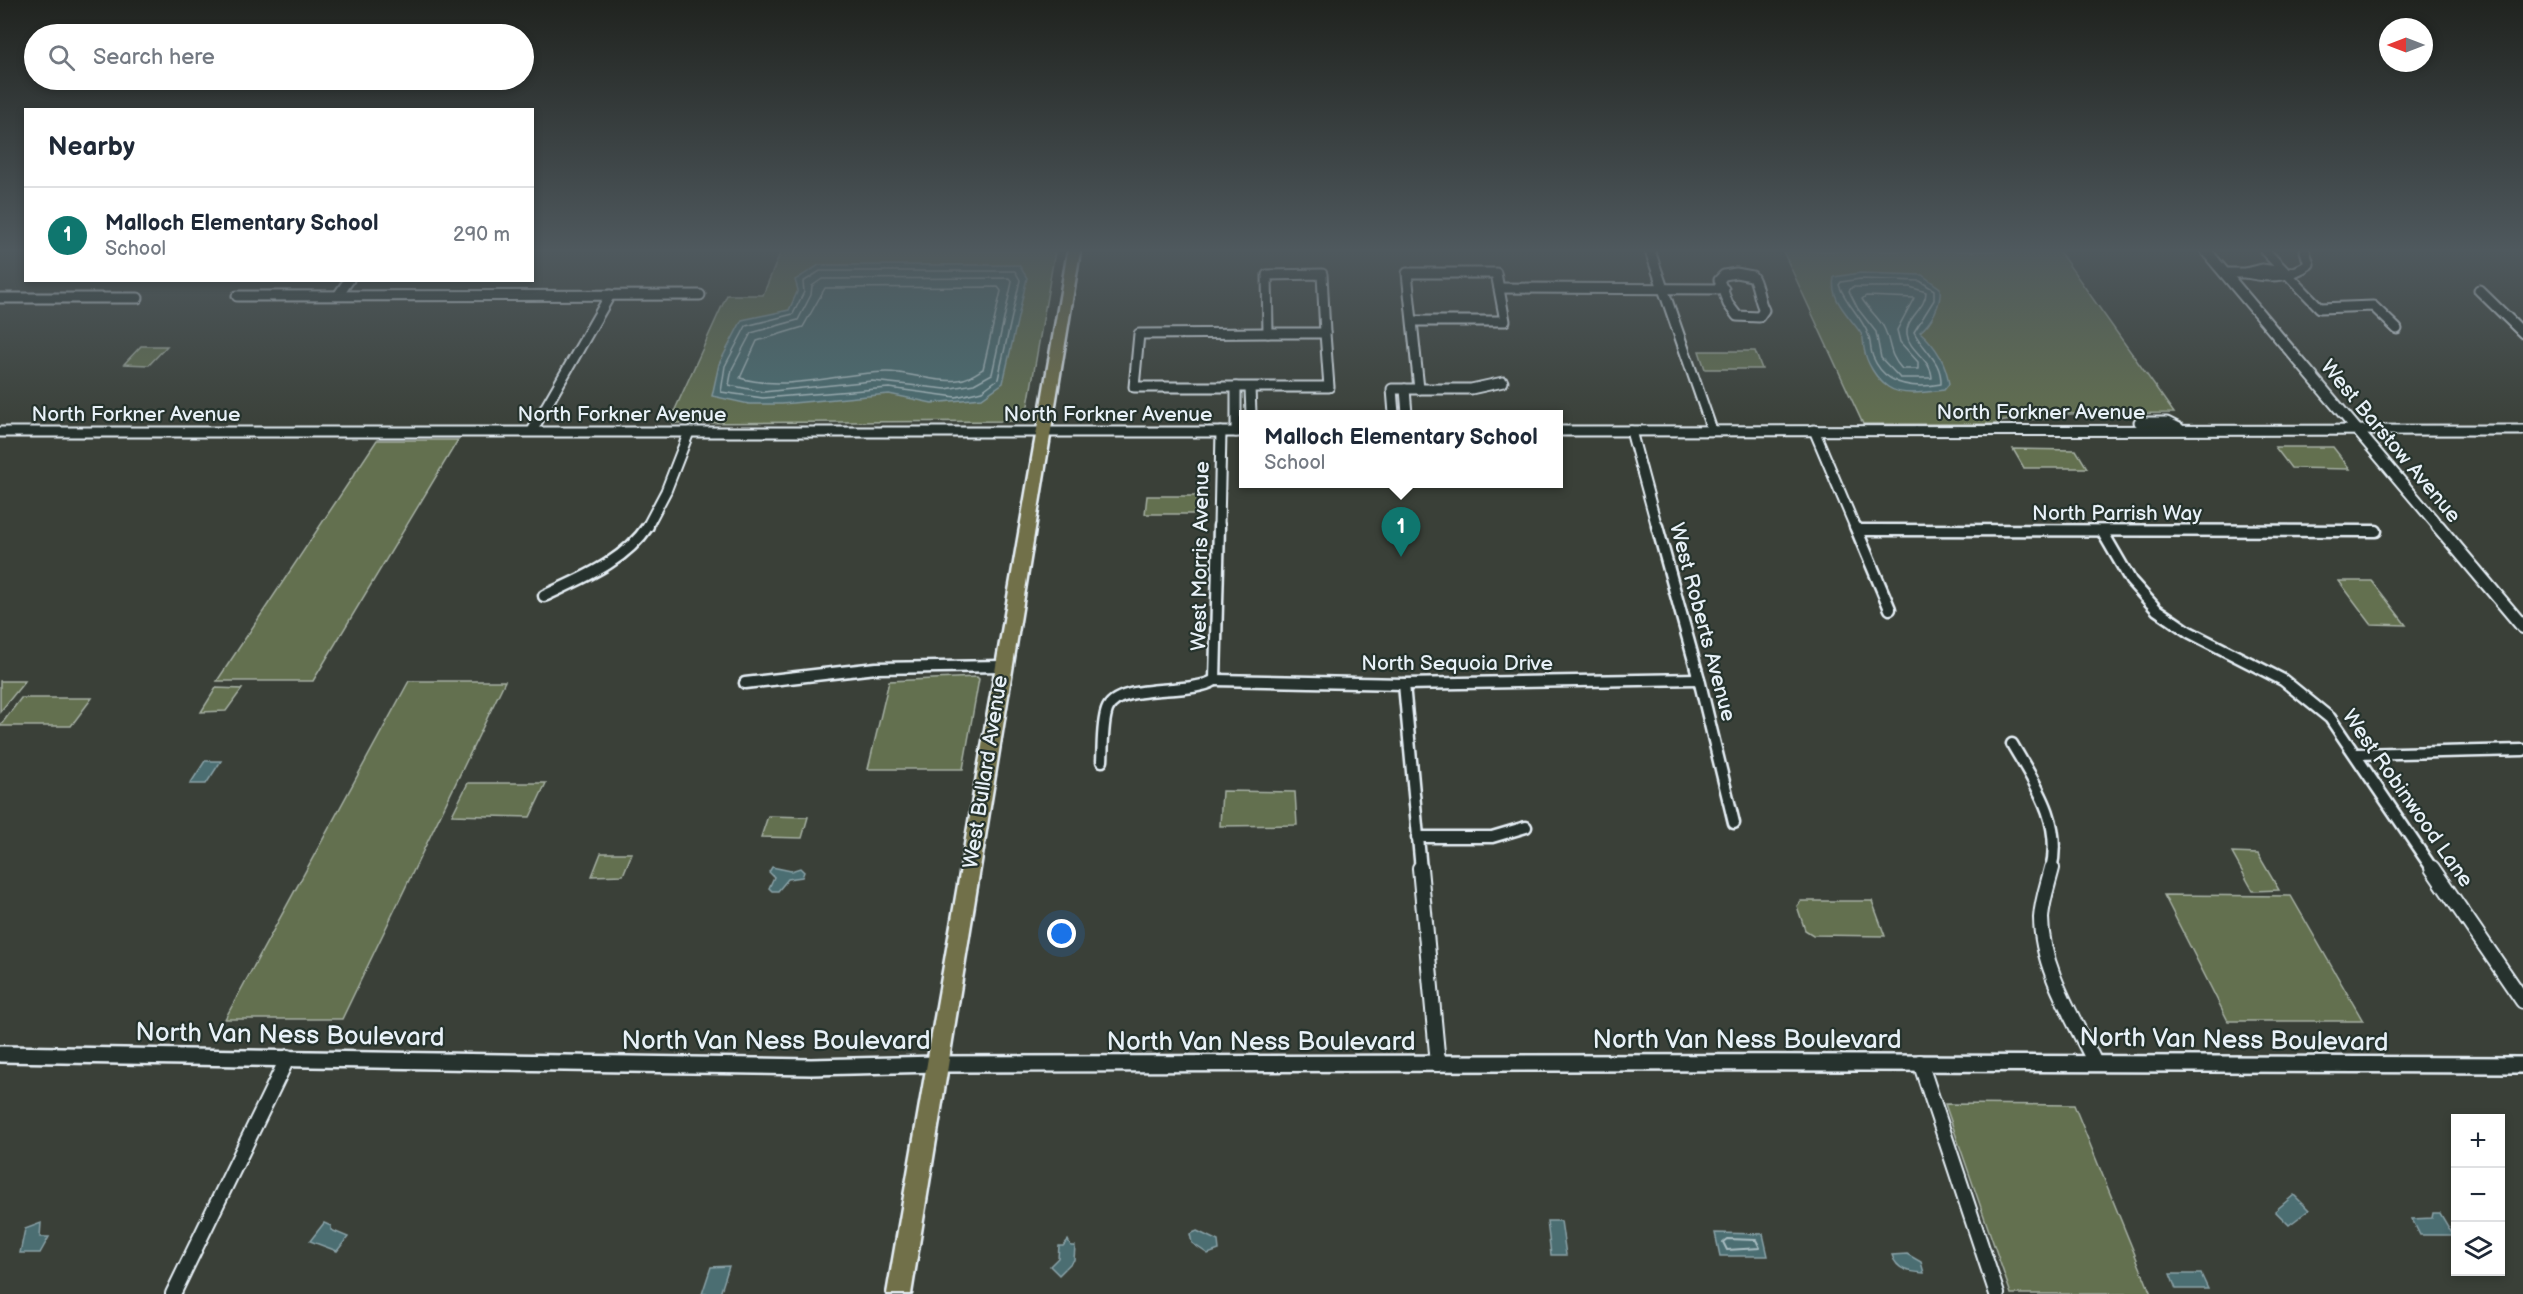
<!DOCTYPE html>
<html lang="en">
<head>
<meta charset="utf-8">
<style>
	body { margin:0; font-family:"Balsamiq Sans",sans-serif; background:#f2f2f3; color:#1f2937 }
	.controls { position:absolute; right:18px; bottom:18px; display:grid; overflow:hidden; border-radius:0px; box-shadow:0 3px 9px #0003 }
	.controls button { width:54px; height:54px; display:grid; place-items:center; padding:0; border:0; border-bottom:2px solid #e0e1e3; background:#fff; color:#1f2937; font:30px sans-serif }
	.compass { position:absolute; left:2379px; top:18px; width:54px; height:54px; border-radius:50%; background:#fff; box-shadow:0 3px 9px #0003; rotate:270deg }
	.you { position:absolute; left:1062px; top:934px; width:21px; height:21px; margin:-15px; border:4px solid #fff; border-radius:50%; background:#1a73e8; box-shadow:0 0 0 9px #1a73e833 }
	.badge { display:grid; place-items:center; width:39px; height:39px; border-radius:50%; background:#0f766e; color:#fff; font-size:20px; font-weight:700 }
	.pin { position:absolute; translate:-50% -50px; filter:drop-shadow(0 2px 3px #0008) }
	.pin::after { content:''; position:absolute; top:32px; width:21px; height:18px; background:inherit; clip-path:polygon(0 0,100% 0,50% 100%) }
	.popup { position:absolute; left:1239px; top:410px; width:324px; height:78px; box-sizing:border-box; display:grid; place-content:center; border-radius:0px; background:#fff; filter:drop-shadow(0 2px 4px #0005); font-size:20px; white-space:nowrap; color:#747a83 }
	.popup b { font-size:22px; color:#1f2937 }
	.popup::after { content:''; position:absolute; left:50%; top:100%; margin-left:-12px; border:12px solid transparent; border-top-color:#fff }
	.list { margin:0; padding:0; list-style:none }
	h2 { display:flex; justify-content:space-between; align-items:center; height:78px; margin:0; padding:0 24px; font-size:26px }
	h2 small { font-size:20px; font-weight:400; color:#747a83 }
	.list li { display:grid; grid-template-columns:39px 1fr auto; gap:18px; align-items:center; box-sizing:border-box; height:96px; padding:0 24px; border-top:2px solid #e0e1e3 }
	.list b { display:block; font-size:22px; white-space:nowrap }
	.list p { margin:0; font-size:20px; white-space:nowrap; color:#747a83 }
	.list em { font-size:20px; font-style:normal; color:#747a83 }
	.icon { flex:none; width:33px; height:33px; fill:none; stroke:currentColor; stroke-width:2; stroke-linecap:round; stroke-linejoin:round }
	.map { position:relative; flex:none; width:2523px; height:1294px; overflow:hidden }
	.search { position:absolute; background:#fff; box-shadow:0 3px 9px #0003; left:24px; top:24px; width:510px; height:66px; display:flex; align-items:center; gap:15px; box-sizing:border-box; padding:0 21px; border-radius:33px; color:#747a83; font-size:22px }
	.panel { position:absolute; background:#fff; box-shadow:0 3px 9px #0003; left:24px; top:108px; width:510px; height:174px; border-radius:0px }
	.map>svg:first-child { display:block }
	.green { fill:#636f50; stroke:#a6b0a4; stroke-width:1.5 }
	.water { fill:#4b6e72; stroke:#8aa2a8; stroke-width:1.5 }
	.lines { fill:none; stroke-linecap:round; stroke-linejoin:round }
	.shore-far1 { stroke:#a9bdc2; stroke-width:1.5 }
	.shore { stroke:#a9bdc2; stroke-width:2 }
	.minor-far2-casing { stroke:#e8f1f8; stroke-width:13 }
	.minor-far1-casing { stroke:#e8f1f8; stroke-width:15 }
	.minor-casing { stroke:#e8f1f8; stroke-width:18 }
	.tertiary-far2-casing { stroke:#e8f1f8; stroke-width:14 }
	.tertiary-far1-casing { stroke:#e8f1f8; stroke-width:16 }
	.tertiary-casing { stroke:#e8f1f8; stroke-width:20 }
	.primary-casing { stroke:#e8f1f8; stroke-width:5 }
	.minor-far2 { stroke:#26332d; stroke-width:9 }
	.minor-far1 { stroke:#26332d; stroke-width:10 }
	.minor { stroke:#26332d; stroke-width:14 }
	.tertiary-far2 { stroke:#26332d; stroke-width:10 }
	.tertiary-far1 { stroke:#26332d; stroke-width:12 }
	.tertiary { stroke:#26332d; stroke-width:15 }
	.primary { fill:#716f4a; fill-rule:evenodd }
	.labels { text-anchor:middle; stroke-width:4.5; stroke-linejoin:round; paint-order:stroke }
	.street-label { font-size:21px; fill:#e8f1f8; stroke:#26332d }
	.near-street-label { font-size:26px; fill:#e8f1f8; stroke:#26332d }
</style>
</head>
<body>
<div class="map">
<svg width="2523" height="1294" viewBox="0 0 2523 1294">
	<rect width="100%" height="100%" fill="#3a4038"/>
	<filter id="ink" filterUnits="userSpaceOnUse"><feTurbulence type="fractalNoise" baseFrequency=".0167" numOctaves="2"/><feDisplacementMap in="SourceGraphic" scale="12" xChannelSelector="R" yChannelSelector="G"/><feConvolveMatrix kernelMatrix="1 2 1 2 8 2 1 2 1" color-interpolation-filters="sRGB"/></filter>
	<g filter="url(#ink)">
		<g class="green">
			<polygon points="781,251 1055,251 1026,417 1019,421 673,423 672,416 727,295 763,295"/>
			<path d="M 1783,251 L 2059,251 L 2174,413 L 2062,414 C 2042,424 2016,415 1994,424 L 1863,424 Z"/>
			<polygon points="141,346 167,346 149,365 124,364"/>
			<polygon points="1699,351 1755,351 1762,369 1705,369"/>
			<polygon points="377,440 458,440 313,681 217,681"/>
			<polygon points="2275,447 2333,447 2350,469 2291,468"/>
			<polygon points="2013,449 2076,450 2087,468 2024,468"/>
			<polygon points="1147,496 1202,496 1201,514 1145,514"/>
			<polygon points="2339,581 2372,581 2406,625 2371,624"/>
			<polygon points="977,677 979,679 963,769 868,769 889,681"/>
			<polygon points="0,681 25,681 0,712"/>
			<polygon points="409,681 505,681 342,1019 225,1019"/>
			<polygon points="216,688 242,689 226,711 201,712"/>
			<polygon points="21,698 92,698 71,726 0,726"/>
			<polygon points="468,783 546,783 530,817 452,815"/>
			<polygon points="1222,791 1295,792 1297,825 1220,826"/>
			<polygon points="768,816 808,817 802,838 761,837"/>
			<polygon points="601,853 632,853 623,875 592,876"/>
			<polygon points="2232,853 2258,854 2279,890 2253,891"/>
			<polygon points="2164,895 2291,896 2363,1021 2228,1021"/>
			<polygon points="1801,901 1872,901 1885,936 1813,935 1805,930 1797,906"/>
			<polygon points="1945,1104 2074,1105 2151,1294 2011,1294"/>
		</g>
		<g class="water">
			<polygon points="819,265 1019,265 1027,278 1003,383 982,398 932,403 889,394 782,404 749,404 712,396 719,364 742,320 789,310 798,290 795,280"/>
			<path d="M 1860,273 L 1922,275 L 1940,288 C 1942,304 1931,323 1920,332 C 1936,346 1946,362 1949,384 L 1944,390 C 1929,392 1902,397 1888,387 C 1876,379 1866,362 1864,348 C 1863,343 1864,339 1862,335 C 1851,317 1829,301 1834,277 Z"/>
			<polygon points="205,761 221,761 206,784 190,784"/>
			<polygon points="772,867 791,871 800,868 804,872 802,877 788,879 778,891 772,891 769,888 774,877 769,872"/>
			<polygon points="2294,1195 2309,1210 2289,1225 2275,1211"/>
			<polygon points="2433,1213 2440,1213 2453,1235 2420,1235 2412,1219 2432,1218"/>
			<polygon points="1547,1221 1561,1221 1566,1255 1551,1255"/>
			<polygon points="41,1223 40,1237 49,1237 40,1253 20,1253 25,1229"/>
			<polygon points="324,1223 331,1226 331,1230 348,1237 337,1251 310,1241"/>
			<polygon points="1197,1231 1218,1241 1219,1250 1208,1254 1192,1243 1190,1234"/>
			<polygon points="1715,1233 1763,1234 1768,1256 1720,1256"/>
			<polygon points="1068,1240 1071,1246 1075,1246 1074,1260 1059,1275 1050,1266 1058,1258 1059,1246 1063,1246"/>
			<path d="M 1907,1254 L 1921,1262 L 1924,1273 C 1910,1272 1897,1271 1892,1255 Z"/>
			<polygon points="729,1266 720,1294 702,1294 711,1267"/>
			<polygon points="2170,1274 2201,1274 2208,1289 2176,1289"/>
		</g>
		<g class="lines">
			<g class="shore-far1">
				<polygon points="820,271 1015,271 1020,280 998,379 982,391 956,397 889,388 763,398 721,392 725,366 746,326 793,314 804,292 803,282"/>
				<polygon points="1009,278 1012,282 992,374 974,384 946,389 872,381 763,392 729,385 732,369 751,333 798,320 811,295 812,286 822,279"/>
				<path d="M 1860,279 L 1920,281 L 1934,290 L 1934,300 L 1914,332 C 1924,351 1942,361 1941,384 C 1913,389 1885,386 1873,357 C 1870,350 1871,341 1868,334 C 1861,316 1846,304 1839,285 L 1841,282 Z"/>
				<path d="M 998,287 L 1001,291 L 983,369 C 975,374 968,379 958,380 C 934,383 910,372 886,372 C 838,373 787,392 740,378 L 757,341 L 803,327 L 825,288 Z"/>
				<path d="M 1852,287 L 1910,287 L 1926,292 C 1926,309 1905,318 1907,334 C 1909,352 1931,358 1932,378 L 1900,378 L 1881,358 L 1876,332 L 1858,309 L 1849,291 Z"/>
				<path d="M 1866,296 L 1914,298 L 1897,330 L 1900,342 L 1918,362 L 1918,369 L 1902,369 C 1887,353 1892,342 1883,326 C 1877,316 1868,309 1862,299 Z"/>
			</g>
			<polygon class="shore" points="1727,1239 1756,1240 1760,1248 1727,1250 1723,1242"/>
			<g class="minor-far2-casing">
				<g id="minor-far2">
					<polyline points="1650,251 1712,430"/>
					<polyline points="2265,251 2320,308 2373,306 2397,329"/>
					<path d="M 2284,272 L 2262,269 L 2246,273 C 2268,278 2290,278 2309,264 L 2305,251"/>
					<path d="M 1736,273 L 1752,276 C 1758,283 1758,299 1764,310 L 1759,317 L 1737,316 L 1728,304 L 1719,280 L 1724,275 Z"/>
					<polyline points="2225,273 2246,273"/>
					<polyline points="1499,288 1724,289"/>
					<polyline points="2479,290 2523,333"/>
					<polyline points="339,294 349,280"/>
					<polyline points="237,296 700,295"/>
					<polyline points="0,298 138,298"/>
					<polygon points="1268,333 1325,333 1329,387 1134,387 1139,334"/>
					<polyline points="1268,333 1267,275 1322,274 1325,333"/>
					<polyline points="1236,387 1236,432"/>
					<polyline points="1250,388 1251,414"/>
					<polyline points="1405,389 1407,414"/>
					<polyline points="1419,389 1471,389 1503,382"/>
					<polyline points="1394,414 1392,389 1419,389 1407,273 1496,273 1505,321 1412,321"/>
					<polyline points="2139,422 2167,422 2179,428"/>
					<polyline points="1814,430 1855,527"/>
					<polyline points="532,431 610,295"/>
					<polyline points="1558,431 2523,430"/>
					<polyline points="1631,431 1657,527"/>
					<polyline points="0,432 1244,432"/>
					<polyline points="647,527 666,491 689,432"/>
					<polyline points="1219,527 1221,432"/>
				</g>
			</g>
			<g class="minor-far1-casing">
				<g id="minor-far1">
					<polyline points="1657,526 1699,679 1734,823"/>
					<polyline points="1855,526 1890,609"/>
					<polyline points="1857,530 2376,531"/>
					<polyline points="2102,531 2131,581 2157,610 2189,632 2283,680 2330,718 2433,870"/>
					<path d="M 544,596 C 582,578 624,562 648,526"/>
					<polyline points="1215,680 1404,684 1699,679"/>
					<polyline points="1215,680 1219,526"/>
					<polyline points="745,683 876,668 1003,666"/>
					<polyline points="1404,684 1421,870"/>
					<path d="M 2012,744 C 2035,784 2063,821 2051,870"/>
					<polyline points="2357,754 2523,750"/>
					<path d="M 1102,761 C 1103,746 1102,724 1107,710 C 1117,682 1190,696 1215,680"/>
					<polyline points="1417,837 1492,837 1526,827"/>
				</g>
			</g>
			<g class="minor-casing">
				<g id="minor">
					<polyline points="1420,868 1438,1064"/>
					<path d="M 2052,868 C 2048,884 2042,901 2041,918 C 2041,968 2073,1017 2094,1061"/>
					<polyline points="2432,868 2523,1001"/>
					<polyline points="1920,1062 1997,1294"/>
					<polyline points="173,1294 288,1057"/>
				</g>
			</g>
			<g class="tertiary-far2-casing">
				<polyline id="tertiary-far2" points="2206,251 2439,527"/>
			</g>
			<g class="tertiary-far1-casing">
				<polyline id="tertiary-far1" points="2438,526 2523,627"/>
			</g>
			<g class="tertiary-casing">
				<path id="tertiary" d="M 0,1054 L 811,1067 L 938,1064 C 1466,1064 1995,1060 2523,1065"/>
			</g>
			<g class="primary-casing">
				<polygon id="primary" points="1068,251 1080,251 911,1294 887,1294"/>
			</g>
			<use href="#minor-far2" class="minor-far2"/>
			<use href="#minor-far1" class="minor-far1"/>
			<use href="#minor" class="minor"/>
			<use href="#tertiary-far2" class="tertiary-far2"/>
			<use href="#tertiary-far1" class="tertiary-far1"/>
			<use href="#tertiary" class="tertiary"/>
			<use href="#primary" class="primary"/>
		</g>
	</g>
	<linearGradient id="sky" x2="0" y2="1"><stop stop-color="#20231f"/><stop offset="0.58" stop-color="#4f595e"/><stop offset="1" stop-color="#4f595e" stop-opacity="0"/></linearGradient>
	<rect width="2523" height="432" fill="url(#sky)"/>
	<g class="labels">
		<g class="street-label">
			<text x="2041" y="419">North Forkner Avenue</text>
			<text x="136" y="421">North Forkner Avenue</text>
			<text x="622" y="421">North Forkner Avenue</text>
			<text x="1108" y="421">North Forkner Avenue</text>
			<text transform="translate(2391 441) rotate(50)" y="7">West Barstow Avenue</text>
			<text x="2117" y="520">North Parrish Way</text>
			<text transform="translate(1200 556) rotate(-89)" y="7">West Morris Avenue</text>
			<text transform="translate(1703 622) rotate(75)" y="7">West Roberts Avenue</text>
			<text x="1457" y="670">North Sequoia Drive</text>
			<text transform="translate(985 772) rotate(-81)" y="7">West Bullard Avenue</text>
			<text transform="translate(2408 798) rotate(55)" y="7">West Robinwood Lane</text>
		</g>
		<g class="near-street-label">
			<text transform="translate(290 1034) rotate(1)" y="9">North Van Ness Boulevard</text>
			<text x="1747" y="1048">North Van Ness Boulevard</text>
			<text transform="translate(2234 1039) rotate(1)" y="9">North Van Ness Boulevard</text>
			<text x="776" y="1049">North Van Ness Boulevard</text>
			<text x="1261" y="1050">North Van Ness Boulevard</text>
		</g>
	</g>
</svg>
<div class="controls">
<button>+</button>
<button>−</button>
<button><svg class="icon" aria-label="layers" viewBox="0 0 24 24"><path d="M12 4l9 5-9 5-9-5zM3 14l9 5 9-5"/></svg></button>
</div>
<svg class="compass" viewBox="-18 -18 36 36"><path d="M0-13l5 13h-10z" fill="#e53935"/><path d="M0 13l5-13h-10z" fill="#747a83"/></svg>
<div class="you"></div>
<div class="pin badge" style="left:1401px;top:557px">1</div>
<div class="popup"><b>Malloch Elementary School</b>School</div>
<div class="search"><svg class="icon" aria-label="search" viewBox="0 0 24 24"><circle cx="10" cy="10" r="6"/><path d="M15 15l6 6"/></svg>Search here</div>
<section class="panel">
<h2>Nearby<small></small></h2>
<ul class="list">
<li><span class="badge">1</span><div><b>Malloch Elementary School</b><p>School</p></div><em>290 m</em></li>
</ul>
</section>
</div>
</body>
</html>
